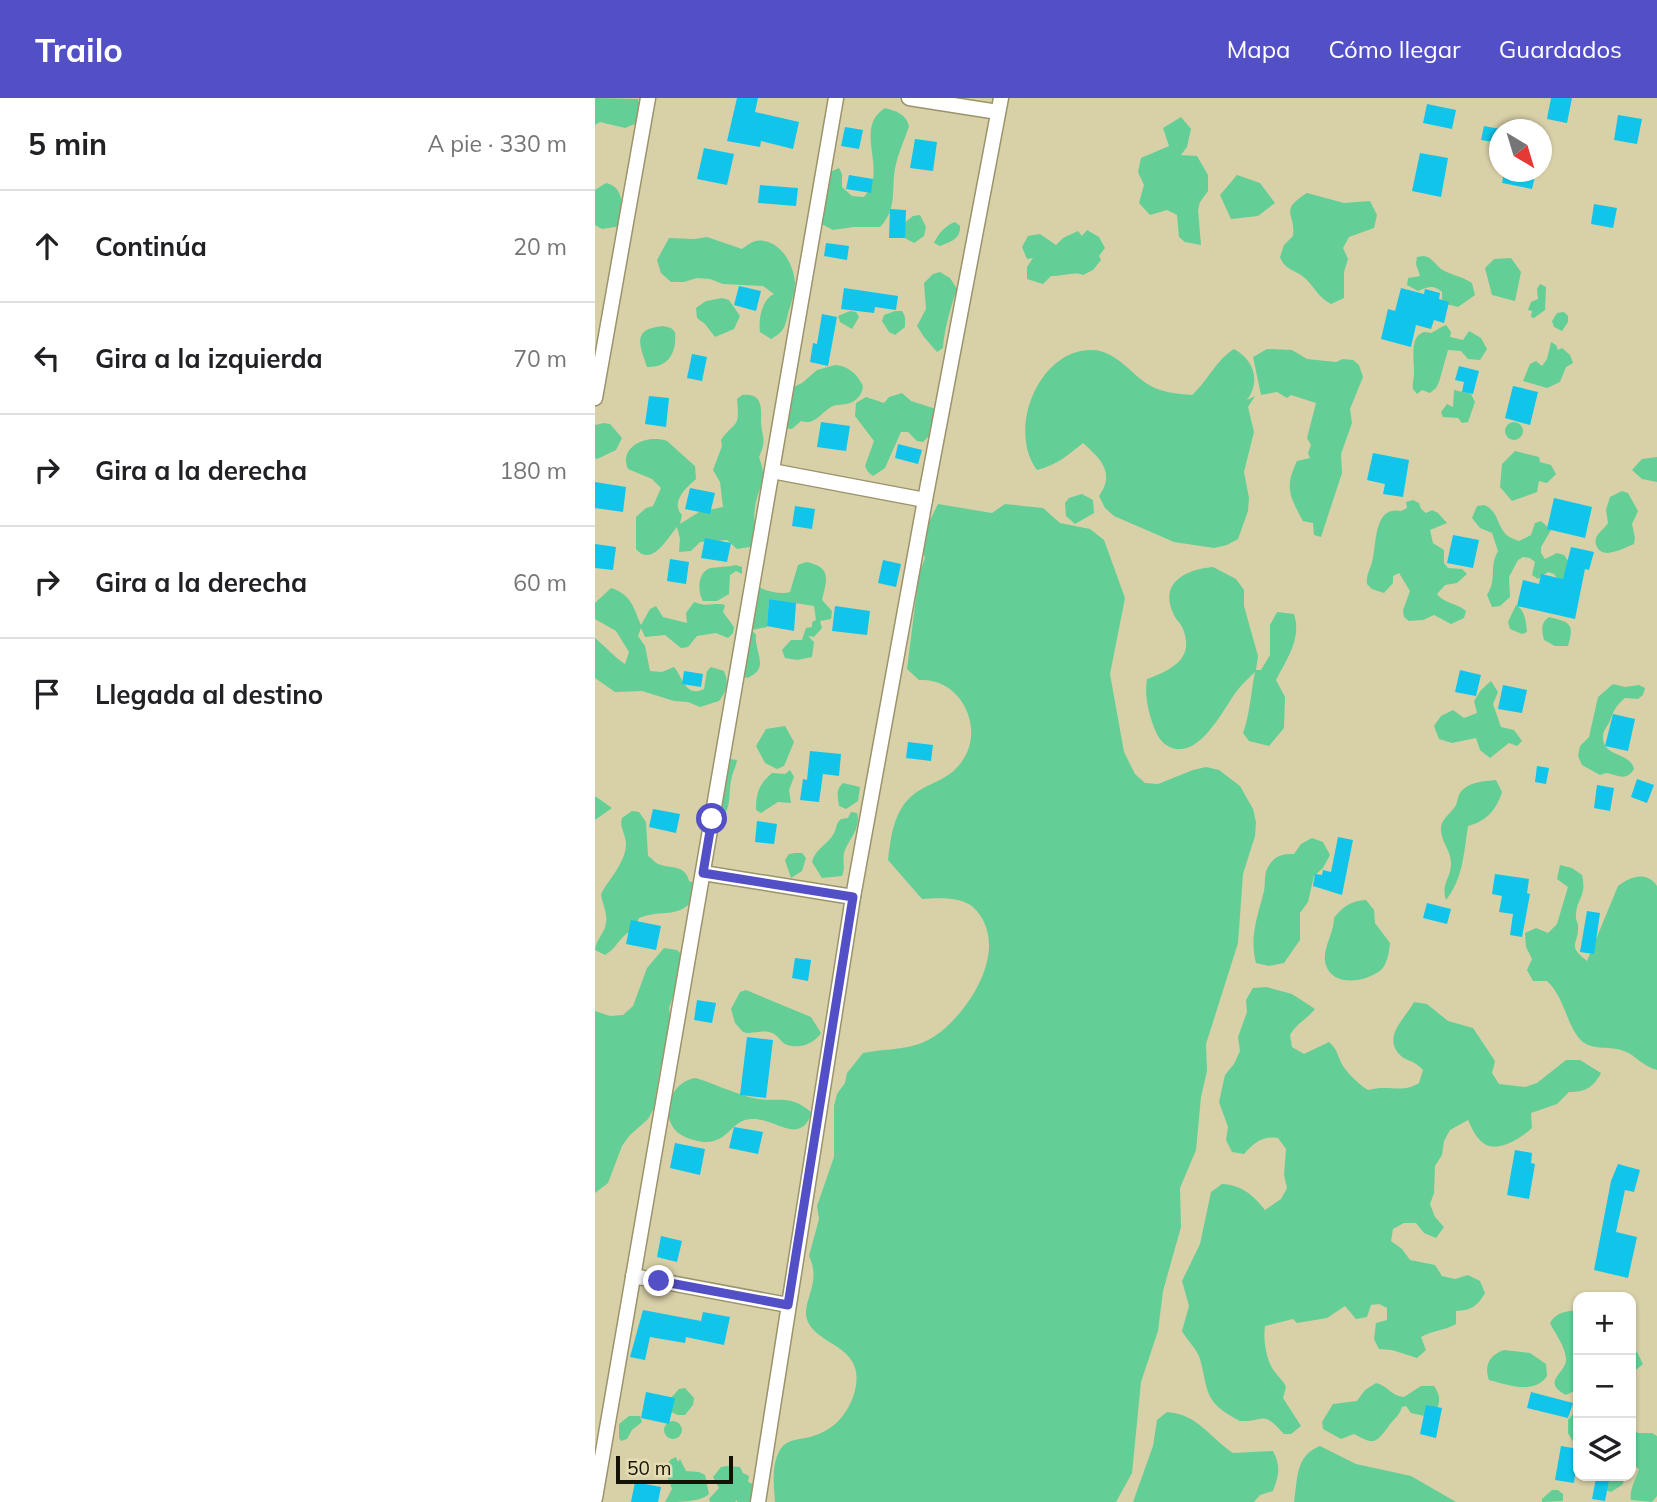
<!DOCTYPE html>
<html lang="es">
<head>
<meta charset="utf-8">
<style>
	body { margin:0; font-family:Mulish,sans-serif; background:#f6f6f6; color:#202124 }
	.controls { position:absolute; right:21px; bottom:21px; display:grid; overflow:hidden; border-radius:14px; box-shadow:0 2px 5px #0004 }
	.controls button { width:63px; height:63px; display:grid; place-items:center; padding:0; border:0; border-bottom:2px solid #e0e0e0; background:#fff; color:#202124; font:35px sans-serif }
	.compass { position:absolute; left:894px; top:21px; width:63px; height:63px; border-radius:50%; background:#fff; box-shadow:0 2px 5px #0004; rotate:142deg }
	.scale { position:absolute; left:21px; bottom:18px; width:117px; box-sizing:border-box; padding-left:7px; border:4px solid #151204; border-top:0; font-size:19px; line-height:24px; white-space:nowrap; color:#151204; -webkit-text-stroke:5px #e5ddb3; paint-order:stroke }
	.stop { position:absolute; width:21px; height:21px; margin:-16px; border:5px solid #5350c7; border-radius:50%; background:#fff }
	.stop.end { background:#5350c7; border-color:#fff; box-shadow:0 2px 7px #0008 }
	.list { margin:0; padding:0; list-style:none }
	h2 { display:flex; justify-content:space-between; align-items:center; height:91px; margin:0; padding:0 28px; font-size:30px }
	h2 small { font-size:23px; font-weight:400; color:#757577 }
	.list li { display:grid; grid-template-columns:46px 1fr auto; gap:21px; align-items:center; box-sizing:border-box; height:112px; padding:0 28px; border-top:2px solid #e0e0e0 }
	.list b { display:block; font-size:26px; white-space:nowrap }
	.list em { font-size:23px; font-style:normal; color:#757577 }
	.icon { flex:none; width:38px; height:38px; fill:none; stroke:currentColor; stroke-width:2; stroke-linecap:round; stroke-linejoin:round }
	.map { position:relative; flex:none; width:1062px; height:1404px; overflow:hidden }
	header { display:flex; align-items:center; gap:42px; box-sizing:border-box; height:98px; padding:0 35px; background:#5350c7; color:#fff }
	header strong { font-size:33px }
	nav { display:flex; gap:38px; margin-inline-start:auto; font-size:24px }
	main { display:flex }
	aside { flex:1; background:#fff }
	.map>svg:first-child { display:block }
	.green { fill:#63cf97 }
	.building { fill:#11c4ea }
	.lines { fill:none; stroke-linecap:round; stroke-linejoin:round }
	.minor-casing { stroke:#9b936c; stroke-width:17 }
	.minor { stroke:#fff; stroke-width:14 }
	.route { stroke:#5350c7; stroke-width:9 }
</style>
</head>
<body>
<header>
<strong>Trailo</strong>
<nav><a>Mapa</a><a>Cómo llegar</a><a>Guardados</a></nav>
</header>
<main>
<aside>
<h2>5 min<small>A pie · 330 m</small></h2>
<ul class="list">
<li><svg class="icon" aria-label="ahead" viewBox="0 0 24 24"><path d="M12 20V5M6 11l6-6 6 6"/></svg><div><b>Continúa</b></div><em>20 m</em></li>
<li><svg class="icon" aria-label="left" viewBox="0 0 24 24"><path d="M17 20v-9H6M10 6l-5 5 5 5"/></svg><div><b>Gira a la izquierda</b></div><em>70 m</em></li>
<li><svg class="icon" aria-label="right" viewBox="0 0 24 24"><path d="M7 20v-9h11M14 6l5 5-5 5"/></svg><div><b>Gira a la derecha</b></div><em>180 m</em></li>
<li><svg class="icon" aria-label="right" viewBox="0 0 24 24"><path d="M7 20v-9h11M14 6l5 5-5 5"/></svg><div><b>Gira a la derecha</b></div><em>60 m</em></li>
<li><svg class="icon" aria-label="arrive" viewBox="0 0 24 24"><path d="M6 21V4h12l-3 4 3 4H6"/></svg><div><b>Llegada al destino</b></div></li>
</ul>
</aside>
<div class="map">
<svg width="1062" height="1404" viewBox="0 0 1062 1404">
	<rect width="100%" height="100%" fill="#d8d0a7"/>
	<g class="green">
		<polygon points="0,0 43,1 46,13 42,25 30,30 5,24 0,27"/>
		<path d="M 290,10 C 301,13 311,16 314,28 C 310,41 304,53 301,66 C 295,89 304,110 285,129 L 258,129 L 238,132 L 221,123 L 233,75 L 244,70 L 247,76 L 247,89 L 257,98 L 269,99 C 295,73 257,31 290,10 Z"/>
		<polygon points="586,19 596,31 592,49 586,57 602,58 613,77 613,93 605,104 603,112 606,147 590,144 584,139 582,117 572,112 555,117 544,105 549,87 543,74 546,60 574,48 568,30"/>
		<polygon points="642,77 665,85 680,105 663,118 636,121 625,97"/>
		<path d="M 11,85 C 31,89 27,113 26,128 L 7,131 L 0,127 L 0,92 Z"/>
		<path d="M 712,95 L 749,105 L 775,103 L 782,117 L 779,130 L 754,139 L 748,150 L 753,161 L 749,174 L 749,200 L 736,206 C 723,199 721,191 711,181 C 702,172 690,173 685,159 L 689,147 L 698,138 C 701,115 683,113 712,95 Z"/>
		<polygon points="325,117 331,129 329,138 319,145 308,139 308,126 318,118"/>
		<path d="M 360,124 L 365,128 C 366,141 355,144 345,148 L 339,145 C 342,137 352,126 360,124 Z"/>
		<path d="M 492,132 L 504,139 L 510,150 L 504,158 L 506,162 L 498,172 L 488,177 C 477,173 468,179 456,178 L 448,186 L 432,181 L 432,169 L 438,160 L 432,161 L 427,149 L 433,138 L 445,136 L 461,147 L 468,140 L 483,133 L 487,138 Z"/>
		<path d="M 112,139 L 147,151 C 151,148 156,144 161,143 C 184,139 199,166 200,185 C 200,194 197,203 194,212 C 190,227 191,233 176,241 L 165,234 C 163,222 167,201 179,196 L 168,188 L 128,186 L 115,181 L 102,180 L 89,184 L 76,184 L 66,175 L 62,162 L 74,140 L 100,141 Z"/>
		<path d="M 828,158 C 837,159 839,165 846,171 C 855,177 867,178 877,185 L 880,197 L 863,209 L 851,206 L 847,201 L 847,194 C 838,186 833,189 823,193 L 812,187 L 813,180 L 825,178 L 821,166 L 822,159 Z"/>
		<polygon points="916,160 926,174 920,203 897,197 890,170 899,161"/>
		<path d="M 345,174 L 355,180 L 362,191 C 356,208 349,232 348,250 L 342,254 L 329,239 L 322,228 L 331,211 L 329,185 L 338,176 Z"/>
		<polygon points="945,186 951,189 950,212 939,220 936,219 937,213 933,212 936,204 943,201 942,191"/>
		<polygon points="127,200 134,202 145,218 139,231 120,239 110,226 102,220 101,210 111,203"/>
		<polygon points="255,213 261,214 264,219 257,231 245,224 243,218"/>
		<path d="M 300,213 L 307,213 C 311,219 310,222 310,229 L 300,237 L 294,234 L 287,223 L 289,217 Z"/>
		<polygon points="969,214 973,218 973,224 967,233 959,229 957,223 962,215"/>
		<path d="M 851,227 L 856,234 L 855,239 L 868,242 L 874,233 L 886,240 L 892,251 L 885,262 L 873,261 L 866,253 L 853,252 L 844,284 L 841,290 L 835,295 L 827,292 L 822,296 L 818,291 C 817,285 819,281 819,275 C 820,264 813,237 830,234 C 832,234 834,235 836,235 C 840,233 846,229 851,227 Z"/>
		<path d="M 68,228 L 76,230 L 80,234 C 82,254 74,270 52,269 C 44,245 37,231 68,228 Z"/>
		<polygon points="956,244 961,247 963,252 967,250 975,257 978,265 971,269 965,284 952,290 928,283 935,266 941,263 947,268 952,261"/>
		<path d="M 639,251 C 659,262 666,283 652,302 L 660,298 L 653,309 L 659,334 L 649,374 L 654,400 L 653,413 L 643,441 L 632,447 L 619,450 L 579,444 L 519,418 L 510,410 L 504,398 C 520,375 507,362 488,345 C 473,357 462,367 442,372 C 412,333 443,252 496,252 C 524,252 538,281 560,290 C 572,295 585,296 597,297 C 613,283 620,263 639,251 Z"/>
		<path d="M 672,251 L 697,252 L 712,261 L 741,264 L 748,261 L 758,262 L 764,267 L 768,279 L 755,311 L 757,325 L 746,356 L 747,375 L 726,439 L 719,437 L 718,425 L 708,423 C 695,399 689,390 702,363 L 715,360 L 713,355 L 716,347 L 712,340 L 721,305 L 696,297 L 692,300 L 682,294 L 666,297 L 658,259 Z"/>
		<path d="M 240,267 C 254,268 262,276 268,288 C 267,295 265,299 259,303 C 252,308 243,305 236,309 C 226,315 219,328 206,323 L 197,331 L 190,330 L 190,293 L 207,285 L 222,272 Z"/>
		<polygon points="859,292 876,296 880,304 873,324 867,325 863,320 848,319 846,314 852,306 858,309"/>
		<polygon points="307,295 316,303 341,311 337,335 328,344 322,343 313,334 306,334 290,370 278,378 273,374 270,368 279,343 260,318 261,305 271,299 289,305 294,299"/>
		<path d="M 147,297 C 165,295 167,306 166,321 C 166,340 173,339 164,359 C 174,386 163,386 160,410 C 157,427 165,432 155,449 L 142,451 L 132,442 L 105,444 L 96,453 L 84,454 L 85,441 L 82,429 C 73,439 57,470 41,451 L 41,419 L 51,410 L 58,408 L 66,390 L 57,381 L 33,371 C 23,348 53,336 72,343 C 73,344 98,366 100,368 L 101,381 C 91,390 75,404 87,417 L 85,426 L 104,414 L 128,409 L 125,384 L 118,372 L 127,348 L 126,342 C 141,321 145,332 142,301 Z"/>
		<circle cx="919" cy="333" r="9"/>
		<polygon points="9,325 15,326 27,340 21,352 2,361 0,360 0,327"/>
		<polygon points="920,353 944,359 945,364 956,367 961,376 952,385 944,383 942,394 917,403 905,389 907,366"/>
		<polygon points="1062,359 1062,384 1047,381 1037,372 1047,361"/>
		<path d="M 1027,393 L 1033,395 L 1043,413 L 1037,426 L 1040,440 L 1039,446 C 1028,450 1009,462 1002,449 C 1000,445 1000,442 1002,438 C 1005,433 1010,430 1013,425 L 1011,412 L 1015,399 Z"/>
		<polygon points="487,396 498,402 499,415 480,426 471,418 470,405 474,400"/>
		<path d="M 818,402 L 824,405 L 826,411 L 831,415 L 837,412 L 843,415 L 852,425 L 835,432 L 838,445 L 849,452 L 849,465 L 853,470 L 867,471 L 872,476 L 862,485 L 850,487 L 842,496 C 848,505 862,505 871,513 L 869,520 L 856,526 L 839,517 L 828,522 L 814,523 L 809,519 L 808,512 L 815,493 L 804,475 L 798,478 L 798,485 L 789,495 L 777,491 L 772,486 C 771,477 775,472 777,464 C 782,447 778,407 806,413 L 812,410 L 811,404 Z"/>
		<path d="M 343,406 L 397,415 L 410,406 L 448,410 L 465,425 L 495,431 L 509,442 L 530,500 L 515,576 L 529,654 L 540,676 L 550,685 L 563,686 L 598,672 L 611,669 L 624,672 L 645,688 L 658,711 L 661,724 L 660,738 L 648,776 L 643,845 L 611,946 L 612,973 L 606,999 L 601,1052 L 585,1090 L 586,1129 L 568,1193 L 563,1233 L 546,1284 L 537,1375 L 521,1404 L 180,1404 C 179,1388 176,1367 185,1352 C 192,1340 207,1342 218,1338 C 236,1333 249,1320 256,1304 C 261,1293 264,1279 259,1267 C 251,1247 222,1243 213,1224 C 204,1205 228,1187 214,1158 L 224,1121 L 222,1108 L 239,1059 L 239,1008 L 242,996 L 250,985 L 252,975 L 268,955 C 293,950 318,953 340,938 C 375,914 417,848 379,810 C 367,798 343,800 327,801 L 293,762 C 295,745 297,726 306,711 C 322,684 348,688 365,666 C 392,633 367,579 324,582 L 312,571 L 324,476 L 330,460 L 326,449 L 334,424 Z"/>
		<path d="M 889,407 C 903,413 901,424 909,434 C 912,439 919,441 924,443 L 936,437 L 940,425 L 946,423 L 956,432 L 946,449 L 946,455 L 950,461 L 962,455 L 969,457 L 976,467 L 967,486 L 959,476 L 953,474 L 943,481 L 937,477 L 940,464 L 935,460 L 928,459 L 923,462 L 914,479 L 915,499 L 905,508 L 897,509 L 892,497 C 903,479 893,472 903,453 L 897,435 L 885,430 L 877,420 L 882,408 Z"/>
		<path d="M 211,464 C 237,469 232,481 227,502 L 237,513 L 236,521 L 225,523 L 227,530 L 219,539 L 213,538 L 219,544 L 217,559 L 202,562 L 190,560 L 187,552 L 196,542 L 207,542 L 211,530 L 217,529 L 217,524 L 221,522 L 219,508 L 174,501 L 172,529 L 157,532 L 161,537 C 159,554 176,571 152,580 L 144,575 L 161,487 C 169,493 186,497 195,494 L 203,467 Z"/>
		<path d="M 141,467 L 147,469 L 147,476 L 141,473 L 135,477 L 134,496 L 122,503 L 108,503 C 103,494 102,477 113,471 C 116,469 133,469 141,467 Z"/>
		<path d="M 618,469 L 641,481 L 649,492 L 649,508 L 663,558 L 661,572 L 666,572 L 675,557 L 675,527 L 682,514 L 699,516 C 707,540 692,561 681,582 L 690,599 L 689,630 L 674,648 L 654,643 L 648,635 C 655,616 656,593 660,574 C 654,580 647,586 641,594 C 628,612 607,655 581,651 C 571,649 565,643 561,634 C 554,618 549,598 552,581 C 576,572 600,561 588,531 C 586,525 581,522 579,517 C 563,485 591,471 618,469 Z"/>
		<path d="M 16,490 C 37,497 38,509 46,527 L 55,511 L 61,508 L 68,519 L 92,525 L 91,515 L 99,504 C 114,510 118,504 130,507 L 128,514 L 139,529 L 138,535 L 133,540 L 121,535 L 102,538 L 93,549 L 86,550 L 70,537 L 50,539 L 46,530 L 43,538 L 50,548 L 55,573 L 67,574 L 79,569 C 88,580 91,600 109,591 L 112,573 L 116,569 L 129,573 C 134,585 132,593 124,603 L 105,609 L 93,604 L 79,603 L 47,593 L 20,594 L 0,580 L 0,540 C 11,549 19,559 30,566 L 34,554 L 21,533 L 0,521 L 0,505 Z"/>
		<path d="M 921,507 C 930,512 931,524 932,534 L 927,536 L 915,531 L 913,524 Z"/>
		<path d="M 954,519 C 975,524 980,526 973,548 L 960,548 L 949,542 C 947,532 945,525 954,519 Z"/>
		<polygon points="896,583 903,594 898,606 906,629 919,632 927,643 922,648 914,645 895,660 885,652 881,640 857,645 844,641 839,628 846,618 858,612 869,620 882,615 879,603 886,592"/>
		<path d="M 1018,586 L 1030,589 L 1044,587 L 1050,590 L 1048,597 L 1043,601 L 1030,600 C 1019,610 1020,611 1015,623 C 1013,628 1008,632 1008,638 C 1007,660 1035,653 1039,671 C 1031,684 1023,677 1011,675 L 1005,677 L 987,667 L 983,658 L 985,648 L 994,639 L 1003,599 Z"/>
		<polygon points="190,628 199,644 189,668 182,671 170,665 161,648 171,631"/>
		<path d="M 135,661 L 142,662 C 141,668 139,672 137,678 C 132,698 139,707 123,727 L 119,722 L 130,665 Z"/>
		<path d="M 195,672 L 199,679 L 194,692 L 196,705 L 183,704 L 166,715 L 161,712 C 161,695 164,686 177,675 L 190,676 Z"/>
		<path d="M 901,682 L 907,694 C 901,713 891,723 873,728 C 869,754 868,781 851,802 C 846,783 856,782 856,765 C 856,753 847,745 846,733 C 845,722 853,718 859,710 C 863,706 862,699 865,695 C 873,684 888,683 901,682 Z"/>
		<path d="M 248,685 L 265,689 L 263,703 L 251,711 L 244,708 C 243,699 240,692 248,685 Z"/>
		<polygon points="0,698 17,710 0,722"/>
		<path d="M 37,713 L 44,714 L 51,724 L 53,758 C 57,760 59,764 63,766 C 76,771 90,766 94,783 L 99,785 L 102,798 C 82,823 69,810 44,820 C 38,834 37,830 28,839 C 20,847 21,850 10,857 L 0,852 C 1,841 10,835 11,825 C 13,815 7,806 6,796 C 14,781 31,764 31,746 C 31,736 24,730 27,720 Z"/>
		<path d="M 256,714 L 262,715 C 266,732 254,740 249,755 C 247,763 251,769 247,778 L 227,780 L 217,764 C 220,751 232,747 238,737 C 242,731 240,726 246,721 L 253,720 Z"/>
		<path d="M 717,740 L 728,744 L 735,757 L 728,770 L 719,778 L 713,804 L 705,815 L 705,842 L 689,865 L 674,868 L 661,865 C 654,839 663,817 669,793 C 671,783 668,775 675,766 C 681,757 688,756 699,756 L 706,746 Z"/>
		<polygon points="200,755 207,755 211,760 207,773 196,780 190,762 194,756"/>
		<path d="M 965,767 L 977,770 L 987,777 C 992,799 982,799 981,817 C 980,821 983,824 983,828 C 984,847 971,847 992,863 L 1023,788 C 1036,778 1052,773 1062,788 L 1062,972 C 1047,968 1042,958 1029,953 C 1014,947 994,954 983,939 C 970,921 969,899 952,883 L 938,883 L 932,872 L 937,861 L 931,849 L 930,835 L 941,830 L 953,835 L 962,826 L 973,789 L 962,781 Z"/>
		<path d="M 771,802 L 779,812 L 780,825 L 795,845 C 794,853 793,864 787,871 C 773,884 738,890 731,867 C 726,852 739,836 739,820 C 748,808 756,803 771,802 Z"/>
		<polygon points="69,850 82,852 91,861 74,910 78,935 65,972 59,1010 53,1021 34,1038 27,1048 13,1085 0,1095 0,913 15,918 28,917 38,908 52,870"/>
		<path d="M 671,889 L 697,896 L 720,911 C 712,921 702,925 695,937 L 697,949 L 709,956 L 734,944 C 744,953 742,958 748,968 C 755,978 764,986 773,992 C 795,986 806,996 824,985 L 828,972 C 818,961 812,964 805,957 C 787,938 810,921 819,904 L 832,906 L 853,923 L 878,930 L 900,963 L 897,975 L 904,986 L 930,989 L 942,985 L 971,962 L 985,962 L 1006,975 C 998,990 990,994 974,994 L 962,1006 L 936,1015 L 937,1030 C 925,1041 898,1059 884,1041 C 879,1036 876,1028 873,1022 L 855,1032 L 849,1043 L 847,1057 L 840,1068 L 839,1095 L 835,1106 L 840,1119 L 849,1129 L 841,1140 L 829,1135 L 821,1125 L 809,1125 L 798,1131 L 796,1143 L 807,1151 L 815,1162 L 840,1167 L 847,1178 L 860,1181 L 873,1177 L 885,1183 L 890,1195 C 882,1209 876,1212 861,1213 L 861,1226 C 849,1233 838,1232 826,1239 L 831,1252 L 822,1260 L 797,1252 L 784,1251 L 779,1241 L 781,1225 L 792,1222 L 792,1210 L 784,1206 L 776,1207 L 772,1219 L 761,1221 L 750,1208 L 732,1220 L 702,1225 L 698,1221 L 670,1228 C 668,1242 671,1263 680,1274 C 684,1280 688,1282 691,1289 L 688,1300 L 706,1328 L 696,1336 L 689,1336 C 666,1311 671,1324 645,1323 C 608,1304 614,1294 605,1261 C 602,1251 592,1242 587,1233 L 594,1208 L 587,1183 L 605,1146 L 616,1094 L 627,1086 C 647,1087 658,1097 670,1112 L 686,1101 L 692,1090 L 689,1077 L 691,1051 L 683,1040 C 667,1038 660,1044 649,1056 L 637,1054 L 631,1042 L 633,1029 L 624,1004 L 630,977 L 639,966 L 645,953 L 643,939 L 652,914 L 651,902 L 658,890 Z"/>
		<path d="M 151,892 L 216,919 L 226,935 C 219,946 203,952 190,946 C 185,943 183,937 177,935 C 167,931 157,937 148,934 L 140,925 L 136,911 L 145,894 Z"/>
		<path d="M 101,980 C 119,986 137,994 154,999 C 181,1007 193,993 217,1015 C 204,1048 182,1021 158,1021 C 132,1020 134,1057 90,1039 C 61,1026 73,983 101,980 Z"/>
		<path d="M 983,1212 L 983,1296 L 977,1294 L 971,1297 C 945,1283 972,1275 971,1261 C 970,1247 960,1236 955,1225 C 961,1214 972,1213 983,1212 Z"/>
		<path d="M 909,1252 L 935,1255 L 951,1266 L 952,1278 C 939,1297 913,1287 894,1282 C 889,1268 894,1257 909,1252 Z"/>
		<polygon points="1042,1254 1048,1266 1036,1276 1036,1255"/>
		<path d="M 781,1285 C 792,1287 796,1298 809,1299 L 826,1288 L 839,1288 C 845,1297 846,1303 841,1313 L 830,1318 L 816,1315 L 811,1308 L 807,1309 C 804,1319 798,1321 793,1329 C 780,1347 778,1346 759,1336 L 746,1341 L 728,1331 L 727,1324 L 738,1306 L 762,1303 L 770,1292 Z"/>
		<polygon points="90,1290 99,1300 98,1307 90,1317 83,1317 76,1314 75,1301 84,1291"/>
		<polygon points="983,1310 983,1347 980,1347 973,1335 973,1322"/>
		<path d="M 572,1314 C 603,1316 615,1340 638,1355 L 678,1353 C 686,1368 684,1377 678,1393 L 665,1397 L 659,1404 L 538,1404 L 558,1348 L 562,1322 Z"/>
		<polygon points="34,1318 45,1318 47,1324 37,1332 32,1341 26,1343 24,1340 24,1326"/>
		<circle cx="78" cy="1332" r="9"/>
		<path d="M 1036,1329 L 1043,1335 L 1057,1335 L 1062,1338 L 1062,1398 L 1057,1404 L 1036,1402 C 1034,1391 1041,1382 1044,1371 L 1036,1366 Z"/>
		<path d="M 725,1348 L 761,1366 L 816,1378 L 861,1404 L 699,1404 C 703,1380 700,1358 725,1348 Z"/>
		<path d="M 81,1359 L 83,1364 L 85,1361 L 91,1373 L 104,1374 L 110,1377 L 114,1396 C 105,1404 85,1404 70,1404 L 77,1391 L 70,1373 L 75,1362 Z"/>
		<polygon points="132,1368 145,1369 148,1375 154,1378 153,1384 168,1390 172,1395 170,1404 142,1404 142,1402 140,1404 115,1404 114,1401 124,1390 118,1379 126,1369"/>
		<polygon points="1001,1378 1029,1378 1030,1381 1027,1387 1016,1394 1010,1392"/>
		<polygon points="957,1392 963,1392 968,1396 968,1403 947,1404 947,1401"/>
	</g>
	<g class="building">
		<polygon points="142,0 163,0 160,14 204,24 198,51 166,43 165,49 132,43"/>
		<polygon points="956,0 977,0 972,25 952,21"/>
		<polygon points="832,6 861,12 857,31 828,25"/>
		<polygon points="1023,17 1047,21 1042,46 1019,42"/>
		<polygon points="889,28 905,31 905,45 886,42"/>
		<polygon points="250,29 268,32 264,51 246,48"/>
		<polygon points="320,41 342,44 338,73 315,70"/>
		<polygon points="109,50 139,56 132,87 102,81"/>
		<polygon points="825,55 853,60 846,99 817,93"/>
		<polygon points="909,74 941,74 937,91 907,85"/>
		<polygon points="254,77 278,81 276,95 251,91"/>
		<polygon points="165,87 203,90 201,108 163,105"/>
		<polygon points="999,106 1022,110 1018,130 996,126"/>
		<polygon points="295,111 311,112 310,140 294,140"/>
		<polygon points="231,145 254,148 252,162 229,158"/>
		<polygon points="144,188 166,193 161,213 139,207"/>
		<polygon points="249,190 303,198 301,212 280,209 279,215 246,211"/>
		<polygon points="806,190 829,196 830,191 845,195 844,201 854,204 849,225 839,222 836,231 821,227 816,249 786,241 793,211 800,213"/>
		<polygon points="227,216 242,219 233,268 215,264 218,245 222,246"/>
		<polygon points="97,256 112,259 107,283 92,280"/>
		<polygon points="864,268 884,273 878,296 867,294 869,284 860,282"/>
		<polygon points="918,288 943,294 935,327 910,320"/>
		<polygon points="54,298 74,300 71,329 50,326"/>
		<polygon points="226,324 255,328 251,353 222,349"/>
		<polygon points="303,346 327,352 323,366 300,360"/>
		<polygon points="778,355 814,362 808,399 788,396 790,386 772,382"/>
		<polygon points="0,384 31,389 28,414 0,410"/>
		<polygon points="95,390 120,395 115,416 90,411"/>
		<polygon points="959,400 997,409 990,440 952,431"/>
		<polygon points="200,408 220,411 217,431 197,428"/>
		<polygon points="858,437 884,442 878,470 852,465"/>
		<polygon points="110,440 136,445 132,464 106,460"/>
		<polygon points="0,446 21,449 18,472 0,470"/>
		<polygon points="976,449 999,454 994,472 990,471 980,521 922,508 928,482 944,486 946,476 968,481"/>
		<polygon points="75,461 94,464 91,486 72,483"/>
		<polygon points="288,462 306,466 301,489 283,485"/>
		<polygon points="174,501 201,505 199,533 172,528"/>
		<polygon points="240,508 275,513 272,537 237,533"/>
		<polygon points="865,572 886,577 881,598 860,594"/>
		<polygon points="89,573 108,576 106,589 87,586"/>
		<polygon points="908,587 932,592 927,615 903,611"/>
		<polygon points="1018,616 1040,621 1033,653 1010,648"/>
		<polygon points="313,644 338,647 336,663 311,660"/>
		<polygon points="215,653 246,656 244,678 228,676 224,704 205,702 208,681 212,682"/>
		<polygon points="942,668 954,670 951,686 940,684"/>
		<polygon points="1042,681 1059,687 1052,705 1036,699"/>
		<polygon points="1002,687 1019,690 1015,713 999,710"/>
		<polygon points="58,711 85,716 81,735 54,729"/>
		<polygon points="162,723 182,726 179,746 160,744"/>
		<polygon points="743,739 758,742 747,797 718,788 720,776 727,777 728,772 736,774"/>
		<polygon points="900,776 934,781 932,795 935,796 927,839 915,837 918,816 904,814 907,798 897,796"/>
		<polygon points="832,805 856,811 852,826 828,820"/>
		<polygon points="992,813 1005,815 999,856 985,854"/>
		<polygon points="36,822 66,828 61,852 31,846"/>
		<polygon points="200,860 216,862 213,883 197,880"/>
		<polygon points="102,902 121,905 117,925 99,922"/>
		<polygon points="152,939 178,942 171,1000 145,997"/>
		<polygon points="139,1029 168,1034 163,1056 134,1050"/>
		<polygon points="80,1045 110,1051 105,1077 75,1070"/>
		<polygon points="920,1052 937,1055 936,1065 940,1066 934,1101 912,1097"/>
		<polygon points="1023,1066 1045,1072 1039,1094 1030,1092 1021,1134 1042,1139 1033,1180 999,1172 1016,1083"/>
		<polygon points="66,1138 87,1143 82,1164 62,1159"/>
		<polygon points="48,1212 106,1223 108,1214 135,1219 129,1247 91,1239 90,1245 55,1239 50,1262 35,1259"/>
		<polygon points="51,1294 80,1300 74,1326 46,1320"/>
		<polygon points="936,1294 978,1305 973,1320 932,1310"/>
		<polygon points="831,1307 847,1310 841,1340 825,1336"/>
		<polygon points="966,1348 983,1351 979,1385 960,1382"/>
		<polygon points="1001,1380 1014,1382 1010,1403 997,1401"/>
		<polygon points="40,1384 66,1389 63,1404 36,1404"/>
	</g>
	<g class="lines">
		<g class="minor-casing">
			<g id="minor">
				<polyline points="314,0 403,14"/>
				<polyline points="0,300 53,0"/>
				<polyline points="177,373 330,402"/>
				<polyline points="108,775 258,799"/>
				<polyline points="38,1178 193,1207"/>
				<polyline points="0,1400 241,0"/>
				<polyline points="163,1404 258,799 330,402 406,0"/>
			</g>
		</g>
		<use href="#minor" class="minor"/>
	</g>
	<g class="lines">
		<polyline class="route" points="64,1183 193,1207 258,799 108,775 117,721"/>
	</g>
</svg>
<div class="controls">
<button>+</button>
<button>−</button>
<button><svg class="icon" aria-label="layers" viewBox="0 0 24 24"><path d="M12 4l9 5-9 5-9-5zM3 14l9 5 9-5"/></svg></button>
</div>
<svg class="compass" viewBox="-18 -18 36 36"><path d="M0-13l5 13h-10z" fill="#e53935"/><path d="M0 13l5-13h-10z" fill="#757577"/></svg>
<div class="scale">50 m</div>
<div class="stop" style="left:117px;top:721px"></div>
<div class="stop end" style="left:64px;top:1183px"></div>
</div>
</main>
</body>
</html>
